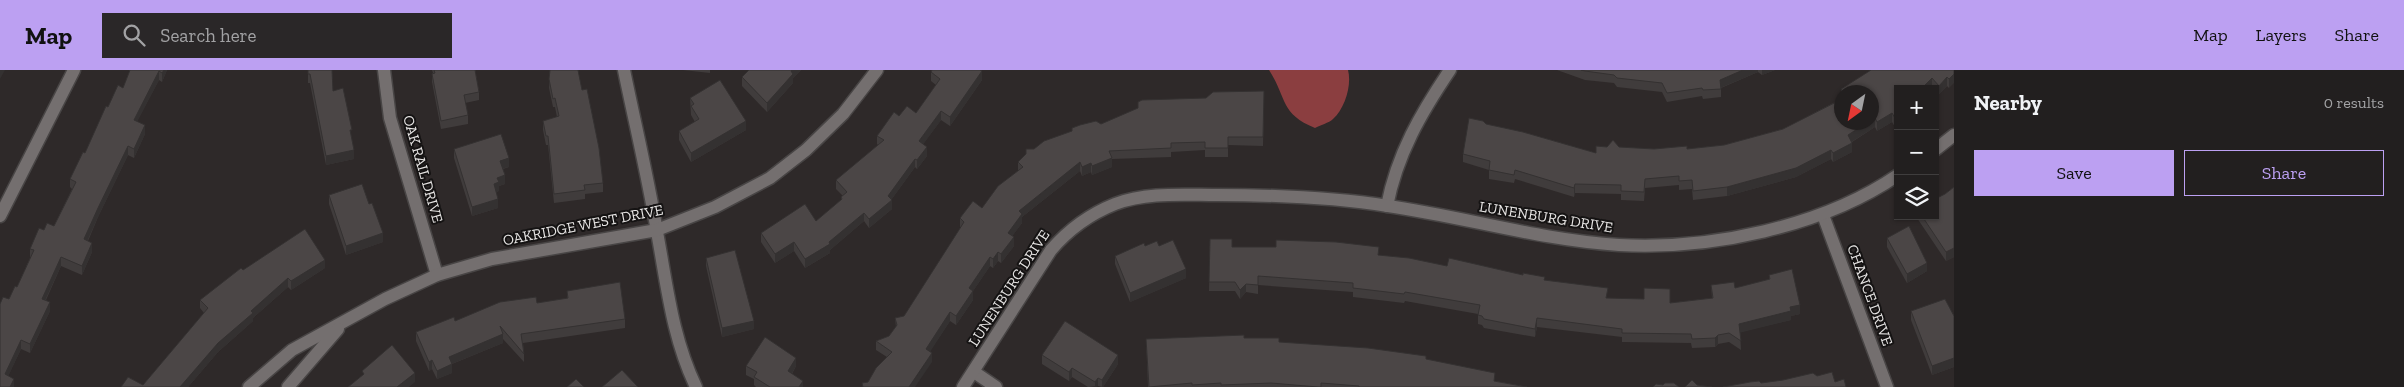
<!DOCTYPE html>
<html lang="en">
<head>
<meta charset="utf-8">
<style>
	body { margin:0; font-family:"Zilla Slab",serif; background:#2a2728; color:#f1f3f6 }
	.controls { position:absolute; right:15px; top:15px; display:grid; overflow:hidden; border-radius:0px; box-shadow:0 1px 4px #0004 }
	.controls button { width:45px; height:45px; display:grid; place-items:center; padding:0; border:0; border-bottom:1px solid #3f3d3d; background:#221f1f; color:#f1f3f6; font:25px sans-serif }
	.compass { position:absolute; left:1834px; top:15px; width:45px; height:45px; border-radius:50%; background:#221f1f; box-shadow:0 1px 4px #0004; rotate:213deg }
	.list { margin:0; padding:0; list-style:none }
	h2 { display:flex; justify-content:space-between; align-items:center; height:65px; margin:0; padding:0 20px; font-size:21px }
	h2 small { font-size:16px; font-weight:400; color:#a2a2a4 }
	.actions { display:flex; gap:10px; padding:15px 20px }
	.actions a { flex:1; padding:11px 0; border:1px solid #bca0f2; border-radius:0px; text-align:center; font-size:18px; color:#bca0f2 }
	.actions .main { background:#bca0f2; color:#111 }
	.icon { flex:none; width:28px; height:28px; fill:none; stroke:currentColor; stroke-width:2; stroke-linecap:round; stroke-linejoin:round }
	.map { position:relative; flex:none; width:1954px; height:317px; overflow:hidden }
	header { display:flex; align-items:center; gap:30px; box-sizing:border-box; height:70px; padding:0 25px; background:#bca0f2; color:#111 }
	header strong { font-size:24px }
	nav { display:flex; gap:28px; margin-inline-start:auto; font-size:18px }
	.search { width:350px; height:45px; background:#2a2728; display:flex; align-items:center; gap:12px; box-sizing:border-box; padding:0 18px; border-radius:0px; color:#a2a2a4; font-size:19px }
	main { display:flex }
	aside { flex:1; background:#221f1f }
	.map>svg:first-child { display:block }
	.water { fill:#8b3e40 }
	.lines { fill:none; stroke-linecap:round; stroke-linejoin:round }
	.minor-casing { stroke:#484545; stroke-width:15 }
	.minor { stroke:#746f6f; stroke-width:12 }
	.wall { fill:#403c3c; fill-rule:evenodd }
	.shaded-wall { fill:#343131 }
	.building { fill:#4b4646; stroke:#343131 }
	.labels { text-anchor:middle; stroke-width:4; stroke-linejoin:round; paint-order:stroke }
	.street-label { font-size:15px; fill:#e8e6e5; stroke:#151313 }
</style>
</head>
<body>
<header>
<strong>Map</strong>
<div class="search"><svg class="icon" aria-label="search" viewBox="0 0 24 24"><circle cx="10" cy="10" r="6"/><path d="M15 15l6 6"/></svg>Search here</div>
<nav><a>Map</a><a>Layers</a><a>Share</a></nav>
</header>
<main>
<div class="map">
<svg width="1954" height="317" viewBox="0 0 1954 317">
	<rect width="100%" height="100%" fill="#2e2929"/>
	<path class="water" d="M 1269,0 L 1348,0 C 1352,15 1345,38 1333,49 C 1329,53 1320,55 1315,58 C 1280,44 1287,28 1269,0 Z"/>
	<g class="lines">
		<g class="minor-casing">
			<g id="minor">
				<polyline points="384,0 390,48 437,205"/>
				<path d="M 624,0 C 635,54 648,107 657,162 C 667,215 672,267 696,317"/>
				<polyline points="1935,80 1954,65"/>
				<path d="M 1387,136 C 1397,84 1421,43 1450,0"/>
				<polyline points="1823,145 1887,317"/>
				<polyline points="0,146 74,0"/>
				<polyline points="974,302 996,317"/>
				<polyline points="249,317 292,280 385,229 437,205 492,189 657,160 715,137 770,108 806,80 843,44 877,0"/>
				<polyline points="288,317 338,259"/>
				<path d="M 963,317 L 1051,180 C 1069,159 1090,144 1115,134 C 1146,122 1183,125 1216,125 C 1273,125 1331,127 1388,136 C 1465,147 1540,170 1619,175 C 1710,180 1822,157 1898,105"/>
			</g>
		</g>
		<use href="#minor" class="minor"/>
	</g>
	<g class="wall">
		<polygon points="130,0 167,0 162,12 159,10 137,51 145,64 134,88 128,85 98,147 88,171 92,182 82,205 61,196 46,230 50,241 30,283 21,279 8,306 14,317 0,317 9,229 17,217 30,188 30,179 44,160 54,156 72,119 70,117 70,109 85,83 108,37 123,18"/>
		<polygon points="308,0 333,21 351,69 354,89 326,95 310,13 308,13"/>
		<polygon points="432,0 475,0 479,22 479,30 465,33 468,45 468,54 441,59 432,12 432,4 433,3"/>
		<polygon points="550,0 582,20 603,113 603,122 585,124 585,129 554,133 548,75 546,75 543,60 543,51 557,47 555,37 553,37 549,18"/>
		<polygon points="683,0 710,0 710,3"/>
		<polygon points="749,0 801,0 793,8 793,13 767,42 742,16 742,7"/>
		<polygon points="1557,0 1775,0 1762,5 1758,2 1721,18 1721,27 1703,29 1702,26 1667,32 1662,22 1617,17 1614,13 1585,10"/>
		<path d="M 1954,0 L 1949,18 L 1947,16 L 1939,24 L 1935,21 L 1935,19 L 1933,19 L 1932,17 L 1898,19 L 1895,57 L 1892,52 L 1877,61 L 1875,57 L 1852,72 L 1852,82 L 1833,92 L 1831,89 L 1796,107 L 1727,126 L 1693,130 L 1692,119 L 1679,120 L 1679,115 L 1645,118 L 1644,131 L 1621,130 L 1621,124 L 1575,123 L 1574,127 L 1515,109 L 1514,113 L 1489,109 L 1489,100 L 1463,92 L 1463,84 L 1486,54 L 1596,83 L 1607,77 L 1654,79 L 1687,79 L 1724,75 L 1783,59 L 1841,29 L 1841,19 ZM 1842,22 L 1872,22 L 1842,52 Z"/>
		<polygon points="981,1 982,10 950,56 941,50 923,74 927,86 917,99 915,97 891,130 892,139 869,158 864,151 830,180 830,183 805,198 794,181 775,193 761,172 761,163 816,151 841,130 841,127 843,126 836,119 836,110 878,75 877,74 877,66 899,46 916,43 936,15 931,11 931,2"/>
		<polygon points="1264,21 1263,76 1228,75 1228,87 1205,87 1205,80 1171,82 1171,87 1112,89 1112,97 1092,105 1091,102 1082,106 1080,101 1022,147 1022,153 1012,166 1014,176 1001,193 998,191 993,198 990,196 973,221 973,230 956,255 950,251 930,281 932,292 868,312 887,287 876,280 876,271 889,266 896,257 895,248 904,246 961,158 960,157 960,148 982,138 1018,101 1018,92 1026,85 1026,79 1034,79 1101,54 1206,28"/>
		<polygon points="690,28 746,60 691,92 679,70 679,61 695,52 691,45"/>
		<polygon points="454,79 509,97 503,99 505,114 499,116 499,121 496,122 498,138 472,146 454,88"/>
		<polygon points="1954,117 1954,187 1946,191 1917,148 1917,146 1935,146 1945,124"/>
		<polygon points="329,125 369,134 383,172 346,185 329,134"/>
		<polygon points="1887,168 1927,201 1907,213 1887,177"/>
		<polygon points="1210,169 1232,177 1276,177 1379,185 1447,196 1545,210 1607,228 1670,233 1712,228 1711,215 1735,218 1769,210 1769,205 1800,244 1791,246 1791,250 1740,262 1741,280 1729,272 1718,274 1715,277 1692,278 1691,273 1622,272 1622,267 1537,257 1535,267 1484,258 1482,255 1478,254 1478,244 1405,231 1404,233 1353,227 1353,222 1258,215 1258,224 1246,222 1240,229 1235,221 1209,221"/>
		<polygon points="1145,176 1159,176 1186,208 1130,232 1115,194 1115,186"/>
		<polygon points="706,188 754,259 722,267 706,196"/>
		<polygon points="325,198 291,220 288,217 253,248 253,251 218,282 188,317 121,317 143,315 204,243 200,238 200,230"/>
		<polygon points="567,221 625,249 625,258 523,273 524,284 524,292 503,269 503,273 452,294 452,303 437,309 432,299 429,301 416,271 416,262 455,251 537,233 567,229"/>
		<polygon points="1911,241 1954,246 1954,297 1932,305 1911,250"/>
		<polygon points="1244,268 1426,289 1495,311 1527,317 1148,317 1146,269"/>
		<polygon points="1042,285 1118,294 1103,317 1098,316 1088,317 1072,307 1069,311 1042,294"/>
		<polygon points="746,296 796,296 792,304 803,317 756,317 754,315 754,309 746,305"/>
	</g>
	<g class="shaded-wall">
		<polygon points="0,0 5,0 0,9"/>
		<polygon points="164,0 167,0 162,12 162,3"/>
		<polygon points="792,0 801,0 793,8 793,13 767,42 767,33"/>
		<polygon points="1743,0 1758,0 1758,2 1720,18 1720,10"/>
		<polygon points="1762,0 1775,0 1762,5"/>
		<polygon points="159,1 159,10 134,58 134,50"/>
		<polygon points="982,1 982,10 950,56 950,47"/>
		<polygon points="1954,4 1954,13 1949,18 1949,9"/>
		<polygon points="1947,7 1947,16 1939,24 1939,16"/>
		<polygon points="1932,8 1932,17 1930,19 1921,19"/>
		<polygon points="941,41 941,50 919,80 919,71"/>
		<polygon points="1892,43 1892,52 1877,61 1877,52"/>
		<polygon points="1898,47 1898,56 1895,57 1895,48"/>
		<polygon points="1875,48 1875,57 1848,74 1848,65 1868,52 1872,52 1872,50"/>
		<polygon points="746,51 746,60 691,92 691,83"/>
		<polygon points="145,55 145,64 134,88 134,79"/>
		<polygon points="1852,73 1852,82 1833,92 1833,83"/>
		<polygon points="128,76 128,85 98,147 84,178 84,169 98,138"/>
		<polygon points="927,77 927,86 917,99 917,90"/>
		<polygon points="354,80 354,89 326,95 326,86"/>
		<polygon points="1831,80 1831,89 1796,107 1727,126 1727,117"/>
		<polygon points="509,88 509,97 500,99 500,91"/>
		<polygon points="1112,88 1112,97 1092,105 1092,96"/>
		<polygon points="915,89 915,97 889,133 892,130 892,139 869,158 869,149"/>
		<polygon points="1080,92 1080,101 1022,147 1022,153 1008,172 1008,163 1019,141"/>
		<polygon points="1091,93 1091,102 1082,106 1082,97"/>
		<polygon points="505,105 505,114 499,116 499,121 494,123 494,114 497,108"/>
		<polygon points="1575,114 1575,123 1574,127 1574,118"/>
		<polygon points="498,129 498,138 472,146 472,137"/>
		<polygon points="864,143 864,151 830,180 830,183 805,198 805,189 829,172"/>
		<polygon points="383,163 383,172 346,185 346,176"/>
		<polygon points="1014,167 1014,176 1001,193 1001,184"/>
		<polygon points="794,172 794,181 775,193 775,184"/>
		<polygon points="92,173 92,182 82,205 82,196"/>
		<polygon points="1954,178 1954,187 1946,191 1946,182"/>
		<polygon points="998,182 998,191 993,198 993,189"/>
		<polygon points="61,187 61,196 42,237 42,229"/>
		<polygon points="990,187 990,196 969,227 969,218"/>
		<polygon points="325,190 325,198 291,220 291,211"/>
		<polygon points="1927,193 1927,201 1907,213 1907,204"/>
		<polygon points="1186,199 1186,208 1130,232 1130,223"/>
		<polygon points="288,208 288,217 253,248 253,251 218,282 188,317 180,317 218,273 251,241"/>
		<polygon points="1246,214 1246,222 1240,229 1240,220"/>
		<polygon points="973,221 973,230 956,255 956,246"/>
		<polygon points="50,232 50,241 30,283 30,274"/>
		<polygon points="1800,235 1800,244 1791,246 1791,250 1739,263 1739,254 1790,237"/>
		<polygon points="950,242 950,251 926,288 926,279"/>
		<polygon points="1537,248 1537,257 1535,267 1535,259"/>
		<polygon points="754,251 754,259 722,267 722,258"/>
		<polygon points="503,264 503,273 449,295 449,287"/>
		<polygon points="1718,265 1718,274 1715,277 1715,268"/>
		<polygon points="21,270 21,279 5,313 5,304"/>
		<polygon points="932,283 932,292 915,317 909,317"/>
		<polygon points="1118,285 1118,294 1103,317 1102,317 1102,310"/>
		<polygon points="796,288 796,296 788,310 788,301"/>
		<polygon points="1954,288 1954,297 1932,305 1932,296"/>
		<polygon points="432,290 432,299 429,301 429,292"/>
		<polygon points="452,294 452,303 437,309 437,301"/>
		<polygon points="1072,298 1072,307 1069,311 1069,302"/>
		<polygon points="415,303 415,312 409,317 397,317"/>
		<polygon points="1098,308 1098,316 1095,317 1095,312"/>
		<polygon points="14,309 14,317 10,317"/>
		<polygon points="803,311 803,317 799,317"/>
	</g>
	<g class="building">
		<polygon points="130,0 164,0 162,3 159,1 134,50 145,55 134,79 128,76 98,138 84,169 92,173 82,196 61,187 42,229 50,232 30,274 21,270 5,304 14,309 10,317 0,317 0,234 3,227 9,229 15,216 17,217 34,180 30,179 39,158 44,160 47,153 54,156 76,112 70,109 83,82 85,83 106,36 108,37 118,15 123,18"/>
		<polygon points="308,0 332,0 333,21 343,18 352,60 350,60 354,80 326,86 310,4 308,4"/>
		<polygon points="434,0 475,0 479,22 464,25 468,45 441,51 432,4 435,3"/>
		<polygon points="550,0 578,0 582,20 587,19 599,78 603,113 584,115 585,120 554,124 548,66 546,66 543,51 559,46 555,28 553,29 549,9"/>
		<polygon points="749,0 792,0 791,1 793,4 767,33 742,7"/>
		<polygon points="932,0 980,0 982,1 950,47 941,41 919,71 927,77 917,90 915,89 888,126 892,130 869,149 864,143 829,172 830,174 805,189 794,172 775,184 761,163 805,134 816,151 842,129 841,127 847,122 836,110 884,70 877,66 894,42 899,46 907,36 916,43 940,9 931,2"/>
		<polygon points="1581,0 1743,0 1720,10 1721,19 1703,20 1702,18 1667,23 1662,13 1617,8 1614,5 1585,1"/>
		<polygon points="1871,0 1954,0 1954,4 1949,9 1947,7 1939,16 1932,8 1921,19 1898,19 1898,47 1895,48 1892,43 1877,52 1875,48 1872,50 1872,22 1843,22 1841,19"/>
		<polygon points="720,10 746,51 691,83 679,61 699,49 691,36 694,34 690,28"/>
		<polygon points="1264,21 1263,67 1228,67 1228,78 1205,78 1205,72 1171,73 1171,78 1109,81 1112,88 1092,96 1091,93 1082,97 1080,92 1019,141 1022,144 1008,163 1014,167 1001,184 998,182 993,189 990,187 969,218 973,221 956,246 950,242 926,279 932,283 909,317 863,317 862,313 868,312 876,298 892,282 876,271 889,266 897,255 895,248 904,246 964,152 960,148 973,131 982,138 998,116 1023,97 1018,92 1026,84 1026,79 1034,79 1044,71 1072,61 1072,58 1080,55 1096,51 1101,54 1138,38 1138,32 1142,30 1206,28 1213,22"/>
		<polygon points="1842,29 1842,52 1868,52 1848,65 1852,73 1833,83 1831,80 1796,98 1727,117 1693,121 1692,110 1679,111 1679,106 1645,109 1644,122 1621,121 1621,115 1575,114 1574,118 1515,100 1514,105 1489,100 1490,91 1463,84 1469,48 1483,51 1486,54 1523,62 1596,83 1596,76 1607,77 1613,70 1619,77 1654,79 1687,76 1687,79 1724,75 1783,59"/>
		<polygon points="501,64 509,88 500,91 505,105 497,108 499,112 494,114 498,129 472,137 454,79"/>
		<polygon points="362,114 369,134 372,133 383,163 346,176 329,125"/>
		<polygon points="1954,117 1954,178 1946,182 1922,146 1935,146 1935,129 1945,124"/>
		<polygon points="1909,156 1927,193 1907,204 1887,168"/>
		<polygon points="305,159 325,190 291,211 288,208 251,241 253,243 218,273 180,317 121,317 128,307 143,315 208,238 200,230 241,198 243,200"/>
		<polygon points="1210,169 1232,169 1232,177 1276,177 1276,170 1336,172 1379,177 1378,185 1409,188 1447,196 1449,188 1523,205 1523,203 1545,207 1544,210 1608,218 1606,228 1644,229 1644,218 1670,219 1670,233 1713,228 1711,215 1734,212 1735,218 1770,209 1769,205 1792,199 1800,235 1790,237 1791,241 1739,254 1741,271 1729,263 1718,265 1715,268 1692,269 1691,264 1622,263 1622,259 1537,248 1535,259 1484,249 1482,246 1478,245 1480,235 1405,222 1404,224 1353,218 1353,213 1258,206 1258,215 1246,214 1240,220 1235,212 1209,212"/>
		<polygon points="1173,170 1186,199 1130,223 1115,186 1144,173 1145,176 1157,171 1159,176"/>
		<polygon points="735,180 754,251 722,258 706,188"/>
		<polygon points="620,212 625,249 521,264 524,284 500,256 503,264 449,287 452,294 437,301 432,290 429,292 416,262 454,247 455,251 500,232 536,227 537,233 568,228 567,221"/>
		<polygon points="1945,229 1954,246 1954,288 1932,296 1911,241"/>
		<polygon points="1065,251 1118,285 1102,310 1098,308 1095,312 1072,298 1069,302 1042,285"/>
		<polygon points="1244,265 1244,268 1279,268 1279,272 1368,278 1426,286 1426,289 1495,303 1494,311 1527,317 1359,317 1359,316 1321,313 1321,317 1318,317 1271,313 1221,315 1221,313 1192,315 1192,313 1149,317 1146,269"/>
		<polygon points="765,267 796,288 788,301 803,311 799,317 770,317 754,307 757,302 746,296"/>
		<polygon points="392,275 415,303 397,317 348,317 364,304 362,301"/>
		<polygon points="622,300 638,317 602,317"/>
		<polygon points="1832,302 1835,312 1844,309 1846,317 1723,317 1750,312 1759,311 1761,313 1783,310 1813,303 1817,306"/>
		<polygon points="576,309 584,317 567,317"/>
		<polygon points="1692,310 1697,315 1712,317 1685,317"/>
		<polygon points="1665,313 1674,313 1679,317 1653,317 1656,314 1663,315"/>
	</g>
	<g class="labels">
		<g class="street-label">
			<text transform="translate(423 99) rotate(74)" y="5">OAK RAIL DRIVE</text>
			<text transform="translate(1546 147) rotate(9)" y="5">LUNENBURG DRIVE</text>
			<text transform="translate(583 155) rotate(-11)" y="5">OAKRIDGE WEST DRIVE</text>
			<text transform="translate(1009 218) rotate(-57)" y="5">LUNENBURG DRIVE</text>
			<text transform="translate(1870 225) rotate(70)" y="5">CHANCE DRIVE</text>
		</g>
	</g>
</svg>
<div class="controls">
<button>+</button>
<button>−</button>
<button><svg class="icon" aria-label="layers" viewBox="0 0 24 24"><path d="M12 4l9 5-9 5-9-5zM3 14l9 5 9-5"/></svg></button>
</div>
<svg class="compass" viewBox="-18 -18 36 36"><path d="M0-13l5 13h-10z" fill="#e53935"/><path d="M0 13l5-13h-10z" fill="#a2a2a4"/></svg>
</div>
<aside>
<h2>Nearby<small>0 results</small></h2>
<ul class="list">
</ul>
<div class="actions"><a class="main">Save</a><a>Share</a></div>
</aside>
</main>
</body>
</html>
